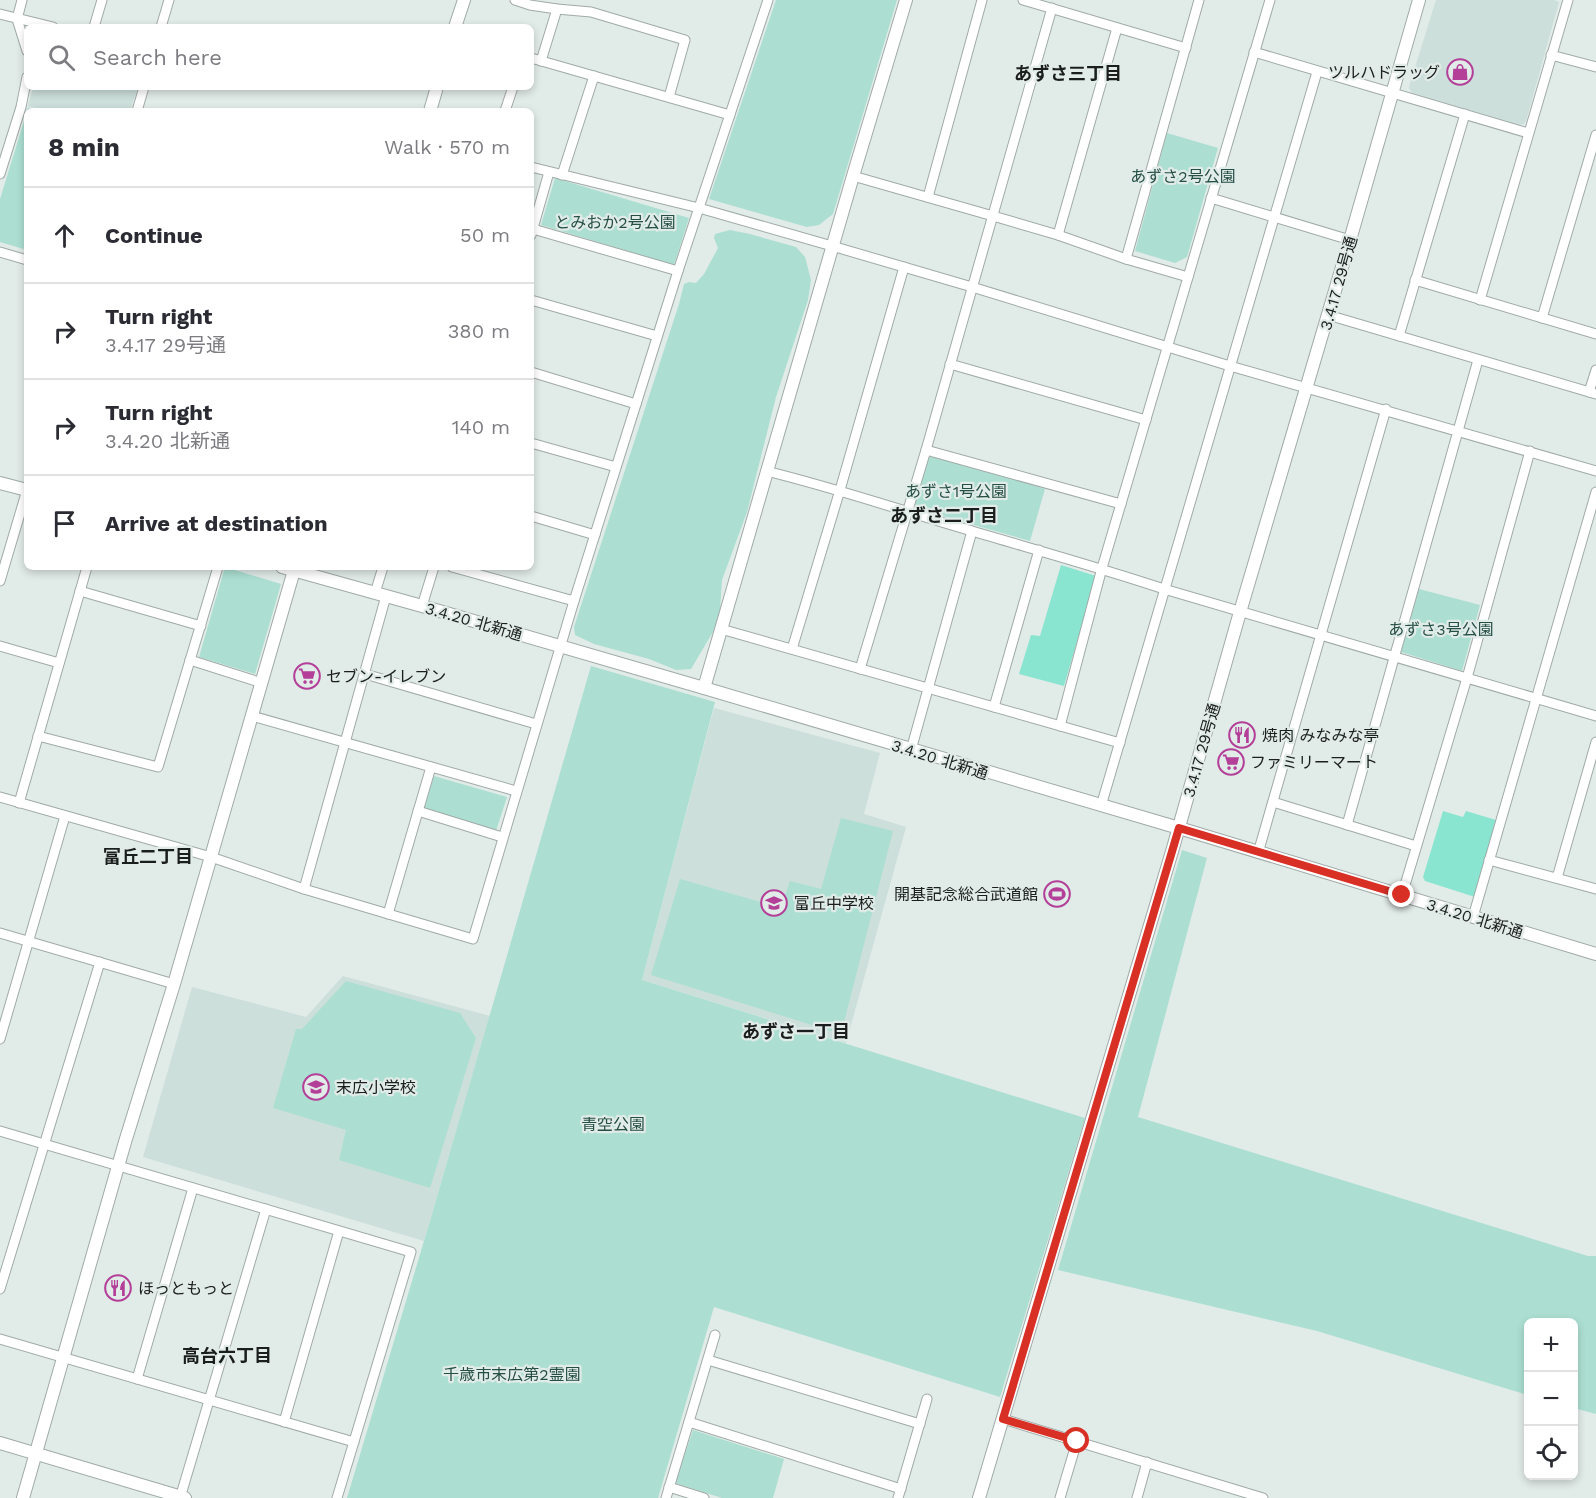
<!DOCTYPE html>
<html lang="en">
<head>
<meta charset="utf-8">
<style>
	body { margin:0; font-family:"Work Sans","Noto Sans JP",sans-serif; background:#f7f7f7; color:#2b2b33 }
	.controls { position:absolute; right:18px; bottom:18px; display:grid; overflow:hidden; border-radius:9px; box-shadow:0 3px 9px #0003 }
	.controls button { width:54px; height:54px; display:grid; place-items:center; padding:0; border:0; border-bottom:2px solid #e1e1e2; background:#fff; color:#2b2b33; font:30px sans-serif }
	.stop { position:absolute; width:18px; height:18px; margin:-14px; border:4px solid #d93025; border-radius:50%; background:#fff }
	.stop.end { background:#d93025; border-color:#fff; box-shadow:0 2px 6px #0008 }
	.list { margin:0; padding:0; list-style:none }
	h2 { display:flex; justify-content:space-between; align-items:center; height:78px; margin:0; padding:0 24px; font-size:26px }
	h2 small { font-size:20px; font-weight:400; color:#7c7c81 }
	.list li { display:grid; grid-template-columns:39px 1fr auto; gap:18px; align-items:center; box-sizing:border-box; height:96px; padding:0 24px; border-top:2px solid #e1e1e2 }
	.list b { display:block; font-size:22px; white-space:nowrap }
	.list p { margin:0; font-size:20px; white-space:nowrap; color:#7c7c81 }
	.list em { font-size:20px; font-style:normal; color:#7c7c81 }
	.icon { flex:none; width:33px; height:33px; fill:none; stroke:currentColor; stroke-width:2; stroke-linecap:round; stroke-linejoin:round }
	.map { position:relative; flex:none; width:1596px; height:1498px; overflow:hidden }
	.search { position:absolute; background:#fff; box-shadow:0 3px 9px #0003; left:24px; top:24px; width:510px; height:66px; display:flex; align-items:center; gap:15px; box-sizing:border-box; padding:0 21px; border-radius:9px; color:#7c7c81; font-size:22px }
	.panel { position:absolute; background:#fff; box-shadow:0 3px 9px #0003; left:24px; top:108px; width:510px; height:462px; border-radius:9px }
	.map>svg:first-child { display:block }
	.built { fill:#ccdfda }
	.green { fill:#acdfd2 }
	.water { fill:#8ae5d0 }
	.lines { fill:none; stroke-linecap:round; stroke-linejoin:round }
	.minor-casing { stroke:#a0aaa7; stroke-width:11 }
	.tertiary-casing { stroke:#a0aaa7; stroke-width:14 }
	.minor { stroke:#fff; stroke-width:9 }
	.tertiary { stroke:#fff; stroke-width:12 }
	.route { stroke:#d93025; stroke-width:8 }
	.labels { text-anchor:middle; stroke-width:4.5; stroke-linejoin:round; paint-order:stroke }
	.poi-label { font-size:16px; fill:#1a1e1d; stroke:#e1ebe8; text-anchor:start }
	.park-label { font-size:16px; fill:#254e44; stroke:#e1ebe8 }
	.street-label { font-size:16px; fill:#1a1e1d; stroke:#e1ebe8 }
	.neighbourhood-label { font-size:18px; font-weight:bold; fill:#1a1e1d; stroke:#e1ebe8 }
</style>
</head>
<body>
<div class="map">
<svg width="1596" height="1498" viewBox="0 0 1596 1498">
	<rect width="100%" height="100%" fill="#e1ebe8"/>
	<g class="built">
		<polygon points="1436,0 1554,0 1559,2 1526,121 1524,124 1518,125 1412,93 1410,90 1409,87"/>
		<polygon points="33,87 138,87 130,111 46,111 28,106"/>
		<polygon points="714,708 880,753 864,814 906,827 846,1043 642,980"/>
		<polygon points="343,976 490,1016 424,1241 143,1157 192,987 306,1017"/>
	</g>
	<g class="green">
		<polygon points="776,0 897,0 833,214 819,225 807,227 709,199"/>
		<polygon points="28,108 39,111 27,111 27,250 0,242 0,199"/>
		<polygon points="1167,133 1218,148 1187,257 1175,263 1135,251"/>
		<polygon points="555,178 689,218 674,265 541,225"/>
		<polygon points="730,230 750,234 796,247 805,257 811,280 808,300 776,397 747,512 722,580 720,610 713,632 691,669 676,670 649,659 594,644 575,635 574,627 679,304 684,284 689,282 696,283 704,274 718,248 714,238 715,234"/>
		<polygon points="935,455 1045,489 1030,541 915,508 914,505 928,458"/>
		<polygon points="225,567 281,584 255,674 199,657"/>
		<polygon points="1419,589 1480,605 1462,671 1401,652"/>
		<polygon points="591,666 715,702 642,980 1085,1118 1000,1397 714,1307 658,1498 347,1498 430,1221"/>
		<polygon points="434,776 507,797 496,831 424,809"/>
		<polygon points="841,818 893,831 841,1034 651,975 680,879 781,908 790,881 821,889"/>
		<polygon points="1182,850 1207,858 1138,1117 1588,1256 1596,1256 1596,1414 1574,1408 1574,1322 1528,1322 1528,1395 1317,1331 1058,1270"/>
		<polygon points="346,981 460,1013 476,1038 430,1188 339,1160 346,1130 273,1108 296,1029 302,1029"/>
		<polygon points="693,1430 784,1459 773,1498 722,1498 675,1483"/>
	</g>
	<g class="water">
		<polygon points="1061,565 1096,576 1064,686 1019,674 1031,635 1040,636"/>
		<polygon points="1443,811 1463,817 1466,811 1496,820 1475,897 1425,881 1423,877"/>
	</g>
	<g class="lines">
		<g class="minor-casing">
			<g id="minor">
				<polyline points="22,0 17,19 27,51"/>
				<polyline points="515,0 530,5 557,9 591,12 685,40 669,97"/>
				<polyline points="1023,0 1186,48"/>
				<polyline points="0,14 53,27"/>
				<polyline points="94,27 102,0"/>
				<polyline points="161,27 169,0"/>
				<polyline points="1254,52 1528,133"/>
				<polyline points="1551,55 1596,67"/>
				<polyline points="531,58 730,115"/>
				<polyline points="541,61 557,9"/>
				<polyline points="137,111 144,87"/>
				<polyline points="505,111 513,87"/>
				<polyline points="531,167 699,208 832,246 972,287 1230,366 1596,471"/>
				<polyline points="0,174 21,107 27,77"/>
				<polyline points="562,175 594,76"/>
				<polyline points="853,176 993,216 1058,235 1126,259 1188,277"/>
				<polyline points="928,197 982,0"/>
				<polyline points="1211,198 1350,240"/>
				<polyline points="533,229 678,271"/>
				<polyline points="531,235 549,172"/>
				<polyline points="1058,235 1117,28"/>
				<polyline points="0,252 27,260"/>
				<polyline points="1126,259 1199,0"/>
				<polyline points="1415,280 1596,334"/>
				<polyline points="531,300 657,336"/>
				<polyline points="1480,300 1568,0"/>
				<polyline points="1328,315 1596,394"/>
				<polyline points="1542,318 1596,135"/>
				<polyline points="1399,336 1465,114"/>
				<polyline points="950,364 1146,420"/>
				<polyline points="531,372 636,404"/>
				<polyline points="1589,392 1596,370"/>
				<polyline points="531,443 616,467"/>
				<polyline points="926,450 1121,504"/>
				<path d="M 766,471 C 836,488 903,511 972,531 C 1036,550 1101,568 1164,589 L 1596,716"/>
				<polyline points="531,516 595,535"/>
				<polyline points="452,567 574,601"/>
				<polyline points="0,581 27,490"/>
				<polyline points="80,591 201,626"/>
				<polyline points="375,593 383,567"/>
				<polyline points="422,606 434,567"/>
				<polyline points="721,629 1120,743"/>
				<polyline points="0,646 59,663"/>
				<polyline points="792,649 840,490 904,267"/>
				<polyline points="190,660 262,683"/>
				<polyline points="860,669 926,450 1052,8"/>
				<polyline points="365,674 536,724"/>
				<polyline points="994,707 1039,550"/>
				<polyline points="252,716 516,791"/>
				<polyline points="1060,726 1102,568 1270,0"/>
				<polyline points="38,736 158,767 218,567"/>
				<polyline points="911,750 972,531"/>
				<polyline points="0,797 211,857 304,889 473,939 574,601 678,271 768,0"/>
				<polyline points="1273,802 1416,846"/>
				<polyline points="19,803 87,567"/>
				<polyline points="1101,806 1317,72"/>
				<polyline points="418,811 502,837"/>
				<polyline points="1347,825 1478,360"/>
				<polyline points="1258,853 1386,409"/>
				<polyline points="1489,860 1596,889"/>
				<polyline points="1557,878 1596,742"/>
				<polyline points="304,889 386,596"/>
				<polyline points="1402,895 1467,678 1530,451"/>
				<polyline points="388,914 431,767"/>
				<polyline points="1473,917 1596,492"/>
				<polyline points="0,933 174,984"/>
				<polyline points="0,1039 65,816"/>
				<polyline points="0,1131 411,1252 337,1498"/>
				<polyline points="0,1289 100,962"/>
				<polyline points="0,1339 354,1442"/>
				<polyline points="708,1360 920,1424"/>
				<polyline points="137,1379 193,1188"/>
				<polyline points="1003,1419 1263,1498"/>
				<polyline points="284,1422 339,1231"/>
				<polyline points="689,1422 901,1489"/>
				<polyline points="669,1487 704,1498"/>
				<polyline points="180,1498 266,1209"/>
				<polyline points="666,1498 715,1335"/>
				<polyline points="898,1498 927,1399"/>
				<polyline points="1060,1498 1077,1441"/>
				<polyline points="1137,1498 1147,1462"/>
			</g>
		</g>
		<g class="tertiary-casing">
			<g id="tertiary">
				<polyline points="455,27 464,0"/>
				<polyline points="430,111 437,87"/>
				<polyline points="0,483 27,490"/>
				<polyline points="282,567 422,606 704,688 1179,828 1596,954"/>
				<polyline points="704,688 853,176 906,0"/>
				<polyline points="0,1443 185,1498"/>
				<polyline points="23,1498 125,1142 174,984 295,567"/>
				<polyline points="979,1498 1173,848 1240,612 1350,240 1419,0"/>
			</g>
		</g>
		<use href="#minor" class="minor"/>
		<use href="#tertiary" class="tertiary"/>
	</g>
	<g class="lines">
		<polyline class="route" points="1077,1441 1003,1419 1179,828 1402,895"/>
	</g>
	<defs>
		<g id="shop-ring" transform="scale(1.35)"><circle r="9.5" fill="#e1ebe8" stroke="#b33f98" stroke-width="1.5"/><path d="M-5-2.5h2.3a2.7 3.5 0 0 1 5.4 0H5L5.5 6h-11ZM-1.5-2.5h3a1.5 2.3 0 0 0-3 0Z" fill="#b33f98"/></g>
		<g id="supermarket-ring" transform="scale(1.35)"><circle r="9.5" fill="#e1ebe8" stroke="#b33f98" stroke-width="1.5"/><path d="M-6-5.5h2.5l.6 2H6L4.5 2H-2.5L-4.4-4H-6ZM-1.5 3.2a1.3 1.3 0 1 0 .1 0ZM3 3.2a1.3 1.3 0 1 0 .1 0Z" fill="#b33f98"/></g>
		<g id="restaurant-ring" transform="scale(1.35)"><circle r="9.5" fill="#e1ebe8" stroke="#b33f98" stroke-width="1.5"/><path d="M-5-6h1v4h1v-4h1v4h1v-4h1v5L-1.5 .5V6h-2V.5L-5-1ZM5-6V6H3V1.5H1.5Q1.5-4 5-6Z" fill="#b33f98"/></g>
		<g id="stadium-ring" transform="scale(1.35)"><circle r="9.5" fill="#e1ebe8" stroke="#b33f98" stroke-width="1.5"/><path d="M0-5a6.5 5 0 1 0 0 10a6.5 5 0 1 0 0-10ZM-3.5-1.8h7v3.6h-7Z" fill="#b33f98"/></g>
		<g id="school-ring" transform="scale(1.35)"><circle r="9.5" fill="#e1ebe8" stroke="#b33f98" stroke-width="1.5"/><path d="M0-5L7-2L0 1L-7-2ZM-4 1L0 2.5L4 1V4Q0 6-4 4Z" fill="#b33f98"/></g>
	</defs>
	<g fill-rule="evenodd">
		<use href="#shop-ring" x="1460" y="72"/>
		<use href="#supermarket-ring" x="307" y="676"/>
		<use href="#restaurant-ring" x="1242" y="735"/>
		<use href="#supermarket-ring" x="1231" y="762"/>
		<use href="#stadium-ring" x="1057" y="894"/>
		<use href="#school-ring" x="774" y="903"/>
		<use href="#school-ring" x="316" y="1087"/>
		<use href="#restaurant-ring" x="118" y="1288"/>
	</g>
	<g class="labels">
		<g class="poi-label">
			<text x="1440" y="78" text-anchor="end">ツルハドラッグ</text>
			<text x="326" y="682">セブン-イレブン</text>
			<text x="1262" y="741">焼肉 みなみな亭</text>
			<text x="1250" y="768">ファミリーマート</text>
			<text x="1038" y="900" text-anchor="end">開基記念総合武道館</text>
			<text x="794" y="909">富丘中学校</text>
			<text x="336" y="1093">末広小学校</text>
			<text x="138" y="1294">ほっともっと</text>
		</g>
		<g class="park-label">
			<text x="1183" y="182">あずさ2号公園</text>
			<text x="615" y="228">とみおか2号公園</text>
			<text x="956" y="497">あずさ1号公園</text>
			<text x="1441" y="635">あずさ3号公園</text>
			<text x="613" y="1130">青空公園</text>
			<text x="512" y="1380">千歳市末広第2霊園</text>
		</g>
		<g class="street-label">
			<text transform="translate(1338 283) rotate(-74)" y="6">3.4.17 29号通</text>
			<text transform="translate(474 621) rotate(16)" y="6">3.4.20 北新通</text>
			<text transform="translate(1201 750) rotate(-74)" y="6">3.4.17 29号通</text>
			<text transform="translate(940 759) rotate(17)" y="6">3.4.20 北新通</text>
			<text transform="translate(1475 918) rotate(17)" y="6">3.4.20 北新通</text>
		</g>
		<g class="neighbourhood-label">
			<text x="1068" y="80">あずさ三丁目</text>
			<text x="944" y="522">あずさ二丁目</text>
			<text x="148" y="863">富丘二丁目</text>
			<text x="796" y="1038">あずさ一丁目</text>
			<text x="227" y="1362">高台六丁目</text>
		</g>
	</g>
</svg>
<div class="controls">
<button>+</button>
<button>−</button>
<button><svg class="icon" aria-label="locate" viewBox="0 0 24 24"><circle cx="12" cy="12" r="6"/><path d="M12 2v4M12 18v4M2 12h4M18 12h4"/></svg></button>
</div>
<div class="stop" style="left:1077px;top:1441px"></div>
<div class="stop end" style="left:1402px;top:895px"></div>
<div class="search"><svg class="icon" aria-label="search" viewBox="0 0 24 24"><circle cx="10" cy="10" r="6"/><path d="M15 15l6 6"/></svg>Search here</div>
<section class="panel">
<h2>8 min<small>Walk · 570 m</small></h2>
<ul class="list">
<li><svg class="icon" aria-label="ahead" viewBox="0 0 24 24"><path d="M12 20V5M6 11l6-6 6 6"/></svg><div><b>Continue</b></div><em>50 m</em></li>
<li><svg class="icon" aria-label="right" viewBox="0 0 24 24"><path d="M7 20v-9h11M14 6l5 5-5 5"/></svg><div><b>Turn right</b><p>3.4.17 29号通</p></div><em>380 m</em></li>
<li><svg class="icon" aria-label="right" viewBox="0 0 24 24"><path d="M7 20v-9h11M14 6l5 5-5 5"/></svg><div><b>Turn right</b><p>3.4.20 北新通</p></div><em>140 m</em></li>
<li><svg class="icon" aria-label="arrive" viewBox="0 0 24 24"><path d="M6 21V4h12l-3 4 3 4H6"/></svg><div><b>Arrive at destination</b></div></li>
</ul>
</section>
</div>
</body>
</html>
